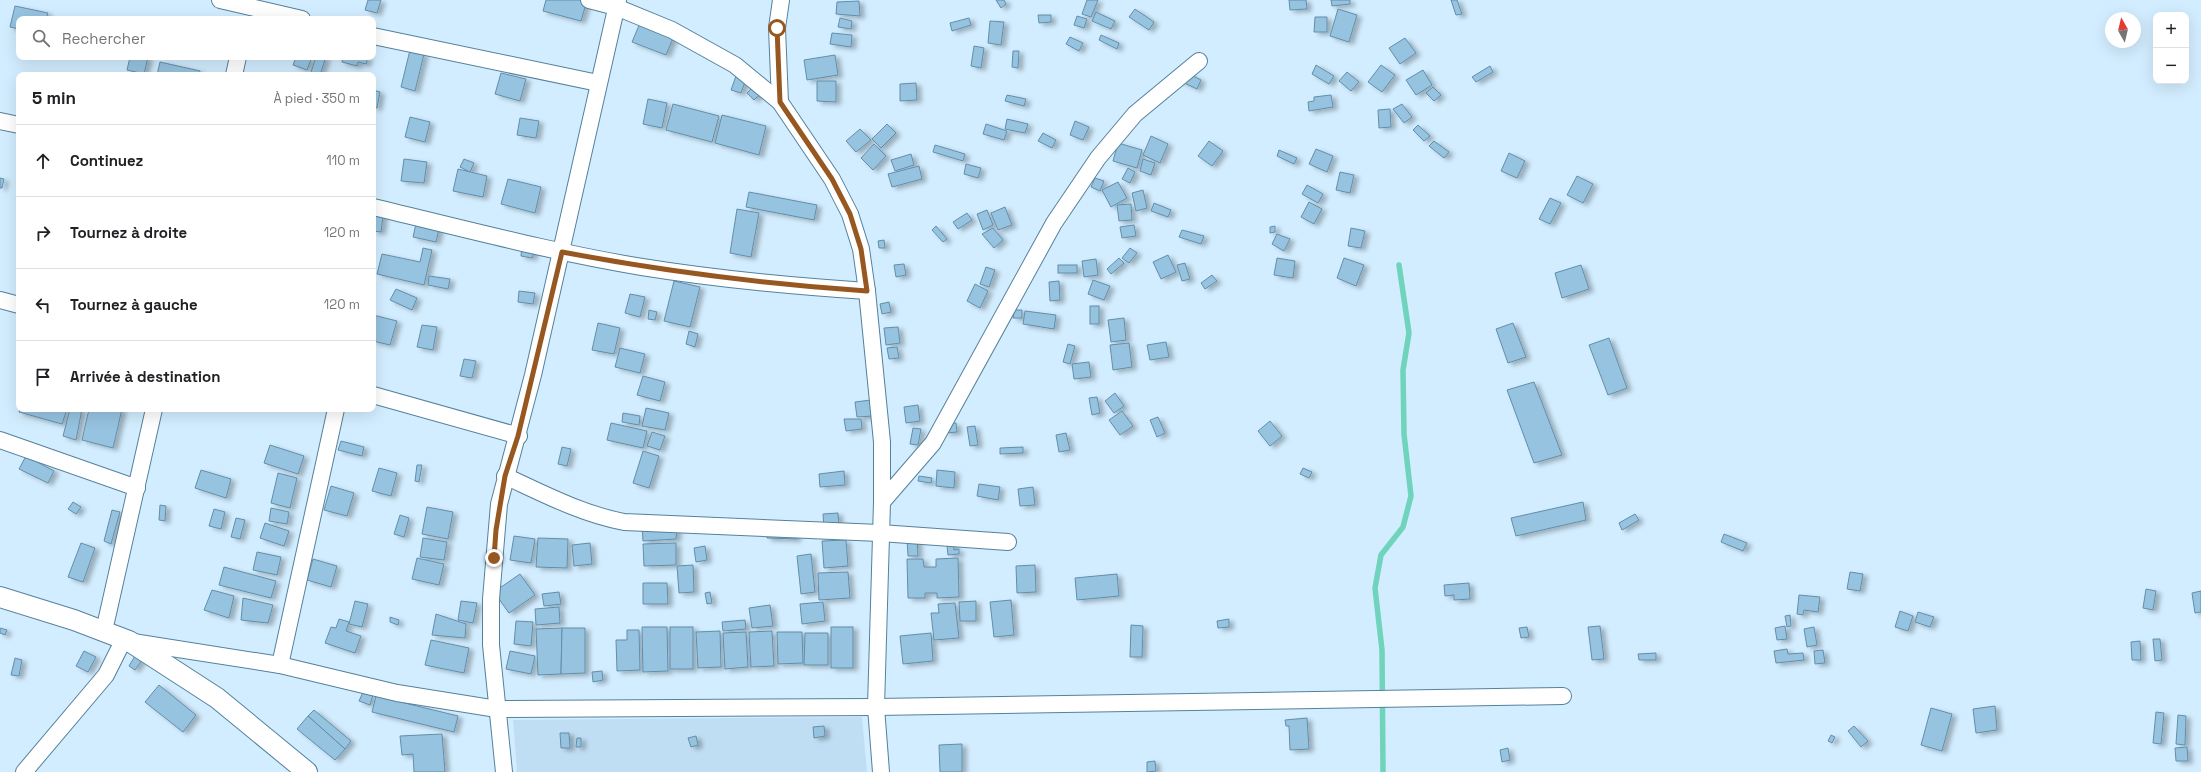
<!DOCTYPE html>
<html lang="fr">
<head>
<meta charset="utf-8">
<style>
	body { margin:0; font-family:"Space Grotesk",sans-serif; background:#f2f2f2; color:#202124 }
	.controls { position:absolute; right:12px; top:12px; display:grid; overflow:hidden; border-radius:8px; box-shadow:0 4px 16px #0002 }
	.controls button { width:36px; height:36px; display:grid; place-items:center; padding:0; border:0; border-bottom:1px solid #e0e0e0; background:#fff; color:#202124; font:20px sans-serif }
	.compass { position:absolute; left:2105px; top:12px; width:36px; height:36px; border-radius:50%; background:#fff; box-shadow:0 4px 16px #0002; rotate:352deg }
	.stop { position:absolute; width:12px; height:12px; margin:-9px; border:3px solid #975721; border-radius:50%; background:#fff }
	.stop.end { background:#975721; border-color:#fff; box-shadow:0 1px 4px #0008 }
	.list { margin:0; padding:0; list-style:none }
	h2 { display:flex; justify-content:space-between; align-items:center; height:52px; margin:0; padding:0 16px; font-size:17px }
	h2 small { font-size:13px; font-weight:400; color:#757577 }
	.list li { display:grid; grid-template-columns:26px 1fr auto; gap:12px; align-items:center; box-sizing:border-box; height:72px; padding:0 16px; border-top:1px solid #e0e0e0 }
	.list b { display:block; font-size:15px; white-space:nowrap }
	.list em { font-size:13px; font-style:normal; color:#757577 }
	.icon { flex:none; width:22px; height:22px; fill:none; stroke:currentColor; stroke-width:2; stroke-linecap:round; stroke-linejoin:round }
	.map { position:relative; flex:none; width:2201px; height:772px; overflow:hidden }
	.search { position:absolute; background:#fff; box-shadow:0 4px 16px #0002; left:16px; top:16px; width:360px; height:44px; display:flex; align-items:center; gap:10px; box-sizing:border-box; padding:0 14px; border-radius:8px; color:#757577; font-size:15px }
	.panel { position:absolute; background:#fff; box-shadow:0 4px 16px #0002; left:16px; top:72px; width:360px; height:340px; border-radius:8px }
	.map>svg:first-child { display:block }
	.built { fill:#c0def3 }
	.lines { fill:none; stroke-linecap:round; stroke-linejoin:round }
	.stream { stroke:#70d3bb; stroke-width:5.5 }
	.building { fill:#96c3e0; stroke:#628ea9; filter:url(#shadow) }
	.minor-casing { stroke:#55819b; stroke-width:18 }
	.tertiary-casing { stroke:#55819b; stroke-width:22 }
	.minor { stroke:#fff; stroke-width:16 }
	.tertiary { stroke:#fff; stroke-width:20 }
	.route { stroke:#975721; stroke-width:5 }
</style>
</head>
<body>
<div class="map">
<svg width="2201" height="772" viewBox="0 0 2201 772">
	<defs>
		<filter id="shadow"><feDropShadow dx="4.5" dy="2.5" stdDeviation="2" flood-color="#0004"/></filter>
	</defs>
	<rect width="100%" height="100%" fill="#d2edff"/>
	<polygon class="built" points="862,717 867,772 517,772 513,720"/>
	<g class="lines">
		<polyline class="stream" points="1383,772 1382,650 1375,588 1381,555 1403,527 1411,496 1404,434 1403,370 1409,333 1399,265"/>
	</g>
	<g class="building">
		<polygon points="368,0 381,0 377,13 365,10"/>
		<polygon points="546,0 587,0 581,21 543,11"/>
		<polygon points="996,0 1004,0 1006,4 1001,8"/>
		<polygon points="1087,0 1098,0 1091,17 1082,14"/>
		<polygon points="1289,0 1306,0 1307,9 1290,10"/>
		<polygon points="1331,0 1350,0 1350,4 1332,6"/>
		<polygon points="1451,0 1457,0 1462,14 1456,15"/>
		<polygon points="859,1 860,16 836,14 837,2"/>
		<polygon points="15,6 48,13 46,19 19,19 19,29 10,27"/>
		<polygon points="1135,9 1154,22 1149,30 1129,17"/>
		<polygon points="1338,9 1357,15 1349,42 1330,36"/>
		<polygon points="1096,12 1115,21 1111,29 1092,21"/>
		<polygon points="1038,15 1051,15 1051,22 1039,23"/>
		<polygon points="1077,16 1087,19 1084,28 1074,25"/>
		<polygon points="1315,17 1327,17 1327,32 1314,32"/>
		<polygon points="840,18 852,21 851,29 838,27"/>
		<polygon points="969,18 971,25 952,31 950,23"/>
		<polygon points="990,21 1004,22 1001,45 988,43"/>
		<polygon points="640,23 674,36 666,55 632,42"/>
		<polygon points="832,33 852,35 851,47 830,44"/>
		<polygon points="1101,35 1119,43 1117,49 1099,40"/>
		<polygon points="1070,37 1083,43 1079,51 1066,44"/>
		<polygon points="1405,38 1416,53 1400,64 1389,48"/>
		<polygon points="974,46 984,48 981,68 971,66"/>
		<polygon points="410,50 424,54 415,91 401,87"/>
		<polygon points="1013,51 1019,51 1018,68 1012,67"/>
		<polygon points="835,55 838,75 807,80 804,60"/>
		<polygon points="130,57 148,57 144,74 127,70"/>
		<polygon points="296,57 312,57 307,70 293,65"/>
		<polygon points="316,57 326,57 320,75 310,75"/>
		<polygon points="337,57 368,57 366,64 358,62 357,66 342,62 343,58"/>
		<polygon points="160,62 200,71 199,75 157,75"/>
		<polygon points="1316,65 1334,76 1329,84 1312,74"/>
		<polygon points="1381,65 1395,75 1382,92 1368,82"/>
		<polygon points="1490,66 1493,72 1476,82 1472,77"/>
		<polygon points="1181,70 1201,80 1197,89 1176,79"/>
		<polygon points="1423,70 1432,85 1416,95 1406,80"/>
		<polygon points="1347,72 1359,82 1351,91 1339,81"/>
		<polygon points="501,73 526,79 520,101 495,94"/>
		<polygon points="736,76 746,79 741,93 731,90"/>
		<polygon points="817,81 836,81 836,102 817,101"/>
		<polygon points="916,83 917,100 900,101 900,84"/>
		<polygon points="754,86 762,92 754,100 747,93"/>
		<polygon points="1433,87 1441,95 1434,101 1426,93"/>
		<polygon points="373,90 380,92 377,108 373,107"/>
		<polygon points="1007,95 1026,99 1024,106 1005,101"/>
		<polygon points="1331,95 1333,107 1309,111 1308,102 1314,101 1314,97"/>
		<polygon points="648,99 667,103 662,128 643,124"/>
		<polygon points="673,104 719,116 712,142 666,130"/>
		<polygon points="1402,104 1412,117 1404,123 1393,109"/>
		<polygon points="1390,109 1391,127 1379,128 1378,110"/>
		<polygon points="722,115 766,126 759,155 715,143"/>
		<polygon points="410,117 430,122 425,142 405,137"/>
		<polygon points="520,118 539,121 536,138 517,135"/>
		<polygon points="1007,119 1028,124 1025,133 1005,129"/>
		<polygon points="1075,121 1089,127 1083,140 1070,135"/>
		<polygon points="887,124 896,133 881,148 872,139"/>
		<polygon points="986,124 1007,131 1004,140 983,134"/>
		<polygon points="1418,125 1430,136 1424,141 1413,130"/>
		<polygon points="860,129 871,140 856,152 846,141"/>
		<polygon points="1043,133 1056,140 1052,148 1038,141"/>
		<polygon points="1151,136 1168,144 1160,163 1143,155"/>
		<polygon points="1209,141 1223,151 1212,166 1198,156"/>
		<polygon points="1434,141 1449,152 1444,158 1429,146"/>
		<polygon points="1118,143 1142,150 1137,168 1113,161"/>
		<polygon points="874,144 886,156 873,170 861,158"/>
		<polygon points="935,145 965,154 963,161 933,152"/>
		<polygon points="1316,149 1333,156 1327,172 1309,164"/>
		<polygon points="1279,150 1297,158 1294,164 1277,156"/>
		<polygon points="1509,153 1525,161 1517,178 1501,171"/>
		<polygon points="911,154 914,165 895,171 891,160"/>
		<polygon points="404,159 427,162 424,183 401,181"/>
		<polygon points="464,159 474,163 470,172 460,167"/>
		<polygon points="1143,159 1155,163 1151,175 1140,171"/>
		<polygon points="966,164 981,168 978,178 964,174"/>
		<polygon points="919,166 922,179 892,187 888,174"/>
		<polygon points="1128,168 1135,172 1130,183 1122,179"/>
		<polygon points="458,169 487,176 483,197 453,191"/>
		<polygon points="1340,172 1354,175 1350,193 1336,190"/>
		<polygon points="1577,176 1593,184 1583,203 1567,195"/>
		<polygon points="0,178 4,179 2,188 0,188"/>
		<polygon points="1095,178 1104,181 1100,191 1091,187"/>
		<polygon points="508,179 541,187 535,213 501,204"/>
		<polygon points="1118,182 1127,198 1111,207 1102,190"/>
		<polygon points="1307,185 1323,194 1318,203 1302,194"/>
		<polygon points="1143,190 1147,208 1136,211 1132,193"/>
		<polygon points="749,192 817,205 814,220 746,207"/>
		<polygon points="1550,198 1561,203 1550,224 1539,219"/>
		<polygon points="1309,202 1322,209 1314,224 1301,217"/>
		<polygon points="1154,203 1171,210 1168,217 1151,211"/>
		<polygon points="1131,204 1132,220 1119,221 1117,205"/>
		<polygon points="373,207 384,208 381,232 373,231"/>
		<polygon points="1005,207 1012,225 998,230 991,213"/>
		<polygon points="737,209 759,213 751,257 730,253"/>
		<polygon points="987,210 993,225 983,230 977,214"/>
		<polygon points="967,213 972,220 958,229 953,222"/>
		<polygon points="418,215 441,220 436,242 413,237"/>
		<polygon points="1134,225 1136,236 1122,238 1120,227"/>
		<polygon points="936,226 947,239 943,242 932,230"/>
		<polygon points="1275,226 1275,232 1270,233 1270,227"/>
		<polygon points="993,228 1003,240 994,248 982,234"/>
		<polygon points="1351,228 1365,231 1361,248 1348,246"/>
		<polygon points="1182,230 1204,236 1201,244 1179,237"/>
		<polygon points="1277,234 1290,239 1284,251 1272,244"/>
		<polygon points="884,240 885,248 879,248 878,241"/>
		<polygon points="522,244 535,248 532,258 521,256"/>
		<polygon points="423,248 432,250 424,285 377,274 382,254 420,262"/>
		<polygon points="1130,248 1137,253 1129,263 1122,258"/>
		<polygon points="1168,255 1176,272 1161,279 1153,262"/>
		<polygon points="1119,258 1124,263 1111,274 1107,269"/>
		<polygon points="1277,258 1295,261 1293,278 1274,275"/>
		<polygon points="1344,258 1364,265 1356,286 1337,278"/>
		<polygon points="1096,259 1098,275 1084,277 1082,261"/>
		<polygon points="1185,263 1190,279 1182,281 1177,265"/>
		<polygon points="904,264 906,275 896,277 894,265"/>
		<rect x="1058" y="265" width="19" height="8"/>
		<polygon points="1581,265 1589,289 1562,298 1555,273"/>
		<polygon points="986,267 995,270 989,287 980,284"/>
		<polygon points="1212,275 1217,281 1205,289 1201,283"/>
		<polygon points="429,276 450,279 448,289 428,285"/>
		<polygon points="1093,280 1110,286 1104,300 1088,294"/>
		<polygon points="674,281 700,287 690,327 664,321"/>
		<polygon points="1059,281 1060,300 1050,301 1049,282"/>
		<polygon points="975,284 988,291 980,308 967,301"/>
		<polygon points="396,289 417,298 412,310 390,300"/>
		<polygon points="519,291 535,293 533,304 518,302"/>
		<polygon points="630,294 645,297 640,317 625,313"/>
		<polygon points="889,302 891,312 882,314 880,304"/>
		<rect x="1090" y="306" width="9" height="18"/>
		<polygon points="649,310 657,312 655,320 648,319"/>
		<polygon points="1014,310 1022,310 1022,318 1013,318"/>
		<polygon points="1025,311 1056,315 1054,329 1023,324"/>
		<polygon points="373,315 397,321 390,345 373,341"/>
		<polygon points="1124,318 1126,340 1111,342 1108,320"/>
		<polygon points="598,323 620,328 614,354 592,350"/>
		<polygon points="1513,323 1526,357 1508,363 1496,329"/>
		<polygon points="422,325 437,327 433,350 417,347"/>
		<polygon points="898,327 900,343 886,345 884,328"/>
		<polygon points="689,331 698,334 695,347 686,344"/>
		<polygon points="1609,338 1627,388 1608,395 1589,345"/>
		<polygon points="1166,342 1169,357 1150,360 1147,345"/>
		<polygon points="1129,343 1132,367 1113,370 1110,345"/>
		<polygon points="1068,344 1075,346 1070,364 1063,362"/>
		<polygon points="897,347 899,358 889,359 887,348"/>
		<polygon points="620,348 645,354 640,373 615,367"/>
		<polygon points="464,359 476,361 472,378 460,376"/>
		<polygon points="1089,362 1091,377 1074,379 1072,364"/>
		<polygon points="643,376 665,382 660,401 637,395"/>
		<polygon points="1534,382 1562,455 1534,463 1507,390"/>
		<polygon points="1115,393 1124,406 1114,413 1105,401"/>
		<polygon points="1097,397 1100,413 1092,415 1089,398"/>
		<polygon points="871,400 873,416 857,417 855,402"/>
		<polygon points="918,405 920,421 906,423 904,407"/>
		<polygon points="646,408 669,413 665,430 642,426"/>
		<polygon points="20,409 67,409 62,424 19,412"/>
		<polygon points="70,409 82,409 76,440 63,436"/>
		<polygon points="89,409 122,409 113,448 82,440"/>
		<polygon points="1122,411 1133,426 1120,435 1109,420"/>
		<polygon points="623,413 640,416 639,425 622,422"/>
		<polygon points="1158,417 1165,433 1157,437 1150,420"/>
		<polygon points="844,419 861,419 862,429 846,431"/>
		<polygon points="1270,421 1282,436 1270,446 1258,431"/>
		<polygon points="611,423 647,431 643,448 607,440"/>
		<polygon points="956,423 957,432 946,433 945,424"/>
		<polygon points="975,426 978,445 970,446 967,427"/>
		<polygon points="913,428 921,429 918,445 910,444"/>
		<polygon points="652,432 665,436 660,450 647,446"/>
		<polygon points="1066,433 1070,450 1059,452 1056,435"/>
		<polygon points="341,441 364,447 362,456 338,450"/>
		<polygon points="270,445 304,456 298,474 264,463"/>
		<polygon points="562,447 571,449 567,466 558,464"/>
		<polygon points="1023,447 1023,453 1000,454 1000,448"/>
		<polygon points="643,451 659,456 649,488 633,483"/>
		<polygon points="26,456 54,471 48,483 19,469"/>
		<polygon points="417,465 422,465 419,482 415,481"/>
		<polygon points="379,468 397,473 391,496 372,491"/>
		<polygon points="1303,468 1312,472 1309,478 1300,474"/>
		<polygon points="201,470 231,479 226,498 195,488"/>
		<polygon points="937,470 955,472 954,488 936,486"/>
		<polygon points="844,471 845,485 820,487 819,474"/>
		<polygon points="278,473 297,478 290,508 271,503"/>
		<polygon points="919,476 932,478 931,483 918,481"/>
		<polygon points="979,484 1000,487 998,500 977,496"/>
		<polygon points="331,486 354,493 347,516 324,510"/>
		<polygon points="1033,487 1035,505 1020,506 1018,489"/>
		<polygon points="73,502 81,507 76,514 68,509"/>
		<polygon points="1583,502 1586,520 1516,536 1511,518"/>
		<polygon points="160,505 166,506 165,521 159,520"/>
		<polygon points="427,507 453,512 448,539 422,534"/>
		<polygon points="271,508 289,512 287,524 269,521"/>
		<polygon points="214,509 225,512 221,529 209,526"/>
		<polygon points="112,510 120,512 111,544 104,541"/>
		<polygon points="838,513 839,527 824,528 823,514"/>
		<polygon points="1635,514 1639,520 1622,530 1619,523"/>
		<polygon points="400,515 409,518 404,537 394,534"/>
		<polygon points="236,518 245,520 240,539 231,537"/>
		<polygon points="265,523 289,531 284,546 260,538"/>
		<polygon points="642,525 677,529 676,539 643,541"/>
		<polygon points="767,530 797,531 796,539 767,538"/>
		<polygon points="1724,534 1747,543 1743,551 1721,542"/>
		<polygon points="514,536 535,539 531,563 510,560"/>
		<polygon points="946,536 953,536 954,550 959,549 959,554 948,555"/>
		<polygon points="423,538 447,542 444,560 420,557"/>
		<polygon points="538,538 568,539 567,568 536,567"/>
		<polygon points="907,539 917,539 918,556 908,556"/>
		<polygon points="846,540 848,566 824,568 822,541"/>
		<polygon points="81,543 95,548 83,582 68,577"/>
		<polygon points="590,543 592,564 574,566 572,545"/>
		<polygon points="676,543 676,565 644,566 643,544"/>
		<polygon points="705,546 707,560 696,562 694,548"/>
		<polygon points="257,552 281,557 277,575 253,570"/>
		<polygon points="811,554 815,592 801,594 797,556"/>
		<polygon points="417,558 444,564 439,585 412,579"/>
		<polygon points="958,558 959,597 937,598 937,593 925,593 925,598 908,598 907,559 923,559 924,567 936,567 936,559"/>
		<polygon points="313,559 337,566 331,587 307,580"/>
		<polygon points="693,565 694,592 679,593 677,566"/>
		<polygon points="1035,565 1036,592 1017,593 1016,566"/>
		<polygon points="224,567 276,581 271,598 219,585"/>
		<polygon points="848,572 850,598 819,600 818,573"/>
		<polygon points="1850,572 1863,574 1860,591 1847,589"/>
		<polygon points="520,574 535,595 509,613 494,592"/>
		<polygon points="1117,574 1119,596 1077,600 1075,578"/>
		<polygon points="643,583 667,583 668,604 643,604"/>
		<polygon points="1469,583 1470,599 1454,600 1454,595 1445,596 1444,585"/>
		<polygon points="2146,589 2156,591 2153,610 2143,608"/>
		<polygon points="212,590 234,596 229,618 204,610"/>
		<polygon points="2201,591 2201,612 2195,613 2192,593"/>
		<polygon points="559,592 561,604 544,606 542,594"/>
		<polygon points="710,592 712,603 707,604 705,593"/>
		<polygon points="1799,595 1820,597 1818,612 1804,610 1803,615 1797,614"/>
		<polygon points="243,598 273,605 268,623 241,620"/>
		<polygon points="1011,600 1014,635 994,637 990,602"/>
		<polygon points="355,601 368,604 362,627 349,624"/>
		<polygon points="461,601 477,603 473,623 458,620"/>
		<polygon points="976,601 976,621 960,621 959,602"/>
		<polygon points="823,602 825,621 802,624 800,604"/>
		<polygon points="955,603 959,638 934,640 931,613 939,613 938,604"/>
		<polygon points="770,605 773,626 752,628 749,608"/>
		<polygon points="559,607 560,623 536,625 535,609"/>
		<polygon points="1900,611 1913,616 1908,631 1895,627"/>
		<polygon points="1918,612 1934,617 1930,627 1915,622"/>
		<polygon points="436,614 466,624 465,638 432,635"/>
		<polygon points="1790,615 1791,626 1787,627 1785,616"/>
		<polygon points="390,617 399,620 398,625 390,622"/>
		<polygon points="339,619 349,622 346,631 361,636 355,653 325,643 331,627 336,628"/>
		<polygon points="1229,619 1229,627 1218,628 1217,621"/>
		<polygon points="745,620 746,629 723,631 722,622"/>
		<polygon points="516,621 533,622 531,646 514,644"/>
		<polygon points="1131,625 1143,626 1142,657 1130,657"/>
		<polygon points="1600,626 1604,659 1592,660 1588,627"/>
		<polygon points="1785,626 1787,639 1777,640 1775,628"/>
		<polygon points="642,627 667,627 668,671 643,672"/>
		<rect x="670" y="627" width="23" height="42"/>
		<rect x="831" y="627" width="22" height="41"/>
		<polygon points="1527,627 1529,637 1521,638 1519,628"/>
		<polygon points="1814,627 1817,645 1807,647 1804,629"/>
		<polygon points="0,628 7,630 5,635 0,633"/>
		<polygon points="562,628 561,674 538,675 536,629"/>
		<polygon points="562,628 585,628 585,673 561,674"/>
		<polygon points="627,630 639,630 640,670 617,671 616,640 627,640"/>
		<polygon points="720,631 721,667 698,668 696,632"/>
		<polygon points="772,631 774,666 751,667 749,632"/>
		<polygon points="746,632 748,667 725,669 723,633"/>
		<polygon points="777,632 802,632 803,663 778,664"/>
		<polygon points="805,633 828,633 828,665 804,665"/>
		<polygon points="931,633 933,661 903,664 900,636"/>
		<polygon points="2153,639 2160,639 2162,660 2155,661"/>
		<polygon points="431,640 469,648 464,673 425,665"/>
		<polygon points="2140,641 2141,660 2132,660 2131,642"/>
		<polygon points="1787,649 1788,654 1803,653 1804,660 1776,663 1774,651"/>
		<polygon points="1823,650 1825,663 1815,664 1814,651"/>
		<polygon points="84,651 96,657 88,672 76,666"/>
		<polygon points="510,651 535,656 531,674 506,669"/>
		<polygon points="1656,653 1656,660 1639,660 1638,654"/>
		<polygon points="135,656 142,660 135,670 129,666"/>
		<polygon points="15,658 22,660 19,676 11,675"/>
		<polygon points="602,671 603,680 593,682 592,672"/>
		<polygon points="159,685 196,715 183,732 145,702"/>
		<polygon points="363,692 373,695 370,705 359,701"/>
		<polygon points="376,696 458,716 454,732 372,712"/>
		<polygon points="1995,706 1997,730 1976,733 1973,709"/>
		<polygon points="1931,708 1952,714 1942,751 1921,745"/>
		<polygon points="314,710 351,741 345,749 308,716"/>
		<polygon points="2156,712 2164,713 2161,744 2153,743"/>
		<polygon points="2178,715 2186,716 2185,745 2176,744"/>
		<polygon points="308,716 345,749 335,760 297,729"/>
		<polygon points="1307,718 1309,749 1290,750 1289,726 1286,726 1285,720"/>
		<polygon points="824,726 825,736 814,738 813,727"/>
		<polygon points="1854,726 1868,741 1861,747 1848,731"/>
		<polygon points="560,733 569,733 570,748 561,748"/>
		<polygon points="442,734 445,772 414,772 413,754 402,755 400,736"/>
		<polygon points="1831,735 1835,737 1832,743 1828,741"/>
		<polygon points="696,736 698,745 691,747 688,738"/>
		<polygon points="577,738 581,738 581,747 576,747"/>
		<polygon points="962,744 962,772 940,772 939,745"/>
		<polygon points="2187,747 2188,761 2176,761 2175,748"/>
		<polygon points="1508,748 1510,760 1502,762 1500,750"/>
		<polygon points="1155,761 1156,771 1147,772 1147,762"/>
	</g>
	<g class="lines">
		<g class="minor-casing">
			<g id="minor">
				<polyline points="220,0 302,19"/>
				<polyline points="589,0 616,7 672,30 735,65 780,102 832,179 850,214 861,249 867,291 882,442 882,502 876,707 881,772"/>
				<polyline points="373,36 598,83"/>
				<polyline points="234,75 238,57"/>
				<polyline points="780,102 777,28 781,0"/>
				<polyline points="0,121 19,125"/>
				<path d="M 373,207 C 462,228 551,252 642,267 C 716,279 791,286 867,291"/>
				<polyline points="0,300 19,305"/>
				<polyline points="373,395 519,436"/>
				<polyline points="0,440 137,488"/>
				<path d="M 505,476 C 544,494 582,514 624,522 L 880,533 L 1008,542"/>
				<polyline points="882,502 933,443 1054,223 1098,158 1135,114 1199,61"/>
				<polyline points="104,631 154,409"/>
				<polyline points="133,642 280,665 397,693 497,709 876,707 1563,696"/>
				<polyline points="280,665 336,409"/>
				<polyline points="24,772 106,675 124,639"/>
				<polyline points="504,772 491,645 491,599 499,504 533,375 618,0"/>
			</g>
		</g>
		<g class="tertiary-casing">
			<polyline id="tertiary" points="0,597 74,620 129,641 217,698 307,772"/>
		</g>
		<use href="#minor" class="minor"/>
		<use href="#tertiary" class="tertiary"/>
	</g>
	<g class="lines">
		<path class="route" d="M 494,558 L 496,530 L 505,476 L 518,436 L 562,252 C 663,271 764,284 867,291 L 861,249 L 850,214 L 832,179 L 780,102 L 777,28"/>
	</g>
</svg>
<div class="controls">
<button>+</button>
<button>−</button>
</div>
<svg class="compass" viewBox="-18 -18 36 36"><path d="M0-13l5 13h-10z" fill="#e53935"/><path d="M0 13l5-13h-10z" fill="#757577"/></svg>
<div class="stop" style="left:777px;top:28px"></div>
<div class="stop end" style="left:494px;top:558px"></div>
<div class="search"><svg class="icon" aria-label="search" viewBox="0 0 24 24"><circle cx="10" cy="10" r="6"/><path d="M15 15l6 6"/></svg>Rechercher</div>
<section class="panel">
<h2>5 min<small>À pied · 350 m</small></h2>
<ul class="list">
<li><svg class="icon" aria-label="ahead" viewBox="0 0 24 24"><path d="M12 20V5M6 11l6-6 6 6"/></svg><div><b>Continuez</b></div><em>110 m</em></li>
<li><svg class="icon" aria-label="right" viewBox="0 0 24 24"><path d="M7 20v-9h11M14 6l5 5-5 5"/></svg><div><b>Tournez à droite</b></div><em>120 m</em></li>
<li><svg class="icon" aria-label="left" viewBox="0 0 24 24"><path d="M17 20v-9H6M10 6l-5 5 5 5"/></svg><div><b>Tournez à gauche</b></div><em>120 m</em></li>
<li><svg class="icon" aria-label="arrive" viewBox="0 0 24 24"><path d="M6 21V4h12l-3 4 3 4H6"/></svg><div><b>Arrivée à destination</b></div></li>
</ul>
</section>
</div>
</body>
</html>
